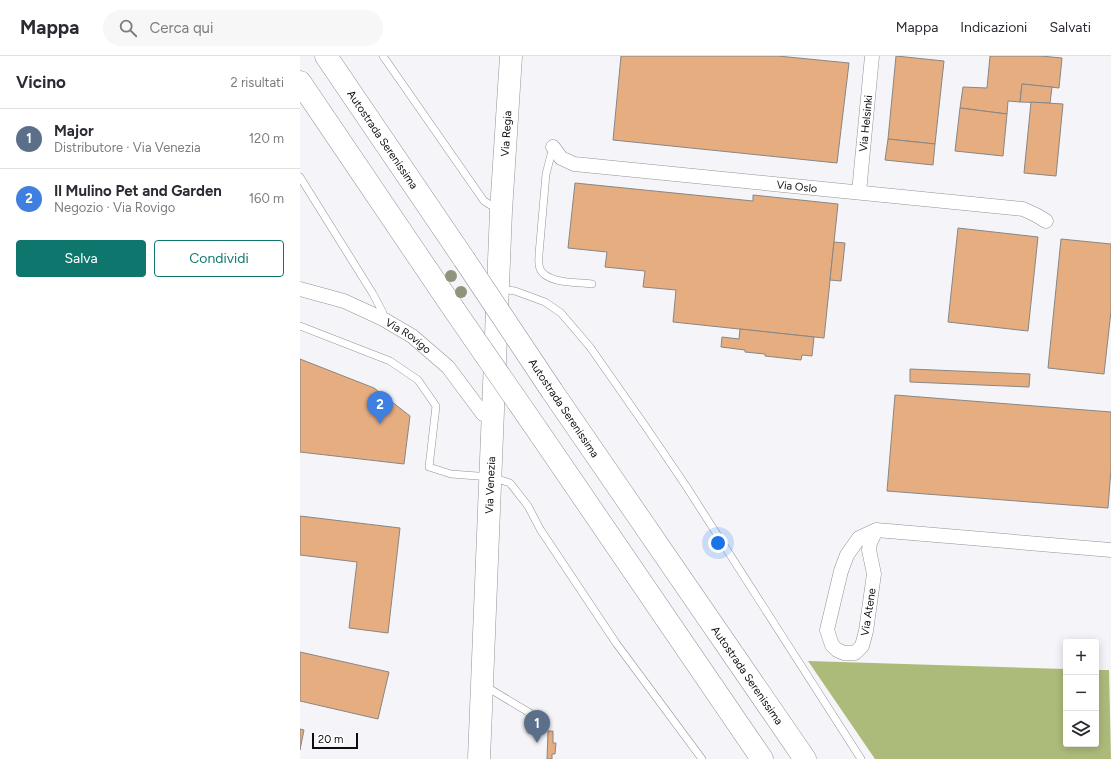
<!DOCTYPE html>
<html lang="it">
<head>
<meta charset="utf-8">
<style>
	body { margin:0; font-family:Figtree,sans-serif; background:#f7f7f7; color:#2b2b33 }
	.controls { position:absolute; right:12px; bottom:12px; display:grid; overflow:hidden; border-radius:4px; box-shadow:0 2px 10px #0003 }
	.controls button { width:36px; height:36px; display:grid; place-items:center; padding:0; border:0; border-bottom:1px solid #e1e1e2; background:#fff; color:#2b2b33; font:20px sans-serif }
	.scale { position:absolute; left:12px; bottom:10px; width:46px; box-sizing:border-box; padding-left:4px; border:2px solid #0e0e10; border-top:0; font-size:11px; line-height:14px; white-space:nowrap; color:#0e0e10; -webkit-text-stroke:3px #fff; paint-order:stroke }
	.you { position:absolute; left:418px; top:487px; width:14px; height:14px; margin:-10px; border:3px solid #fff; border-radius:50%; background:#1a73e8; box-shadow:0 0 0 6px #1a73e833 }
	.badge { display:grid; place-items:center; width:26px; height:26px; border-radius:50%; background:#0f766e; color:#fff; font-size:13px; font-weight:700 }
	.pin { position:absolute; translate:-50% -33px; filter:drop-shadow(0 1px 2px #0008) }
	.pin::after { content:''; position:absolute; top:21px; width:14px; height:12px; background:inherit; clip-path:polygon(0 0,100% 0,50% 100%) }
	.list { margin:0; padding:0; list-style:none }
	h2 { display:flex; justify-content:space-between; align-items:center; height:52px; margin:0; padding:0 16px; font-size:17px }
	h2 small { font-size:13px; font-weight:400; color:#7c7c81 }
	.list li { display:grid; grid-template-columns:26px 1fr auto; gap:12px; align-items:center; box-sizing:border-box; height:60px; padding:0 16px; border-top:1px solid #e1e1e2 }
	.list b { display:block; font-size:15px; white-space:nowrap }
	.list p { margin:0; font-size:13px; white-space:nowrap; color:#7c7c81 }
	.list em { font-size:13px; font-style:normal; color:#7c7c81 }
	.actions { display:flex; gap:8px; padding:12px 16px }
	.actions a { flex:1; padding:9px 0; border:1px solid #0f766e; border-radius:4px; text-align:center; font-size:14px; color:#0f766e }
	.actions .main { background:#0f766e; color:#fff }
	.icon { flex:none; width:22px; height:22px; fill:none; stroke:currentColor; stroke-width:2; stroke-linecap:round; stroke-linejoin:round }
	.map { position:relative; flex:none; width:811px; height:703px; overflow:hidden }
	header { display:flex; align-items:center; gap:24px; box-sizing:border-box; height:56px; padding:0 20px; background:#fff; border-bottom:1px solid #e1e1e2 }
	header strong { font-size:19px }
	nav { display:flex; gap:22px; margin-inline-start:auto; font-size:14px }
	.search { width:280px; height:36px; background:#f7f7f7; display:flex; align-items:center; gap:10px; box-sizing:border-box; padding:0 14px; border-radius:22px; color:#7c7c81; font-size:15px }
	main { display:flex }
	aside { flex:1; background:#fff }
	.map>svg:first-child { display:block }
	.forest { fill:#adbb7a }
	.building { fill:#e5ad80; stroke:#898684 }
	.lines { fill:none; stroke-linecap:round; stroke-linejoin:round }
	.service-casing { stroke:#939397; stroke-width:8 }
	.minor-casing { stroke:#939397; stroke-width:15 }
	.primary-casing { stroke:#939397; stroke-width:23 }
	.motorway-casing { stroke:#939397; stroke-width:23 }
	.service { stroke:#fff; stroke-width:7 }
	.minor { stroke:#fff; stroke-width:14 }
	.primary { stroke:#fff; stroke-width:22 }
	.motorway { stroke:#fff; stroke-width:22 }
	.motorway-bridge-casing { stroke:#939397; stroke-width:23; stroke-linecap:butt }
	.motorway-bridge { stroke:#fff; stroke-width:22 }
	.tree { fill:#90947b }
	.labels { text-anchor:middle; stroke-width:3; stroke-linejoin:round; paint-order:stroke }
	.street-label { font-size:11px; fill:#0e0e10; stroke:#fff }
</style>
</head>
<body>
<header>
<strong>Mappa</strong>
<div class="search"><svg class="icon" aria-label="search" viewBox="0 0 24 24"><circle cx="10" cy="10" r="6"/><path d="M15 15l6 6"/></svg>Cerca qui</div>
<nav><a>Mappa</a><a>Indicazioni</a><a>Salvati</a></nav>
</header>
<main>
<aside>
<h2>Vicino<small>2 risultati</small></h2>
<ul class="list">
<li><span class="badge" style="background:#5c6f8a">1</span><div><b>Major</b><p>Distributore · Via Venezia</p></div><em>120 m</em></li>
<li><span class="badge" style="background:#3f7fe0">2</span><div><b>Il Mulino Pet and Garden</b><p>Negozio · Via Rovigo</p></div><em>160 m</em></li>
</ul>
<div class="actions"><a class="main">Salva</a><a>Condividi</a></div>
</aside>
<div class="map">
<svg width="811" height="703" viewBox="0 0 811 703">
	<rect width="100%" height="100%" fill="#f5f5f9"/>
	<polygon class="forest" points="508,605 766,613 766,688 796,688 796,614 809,614 811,703 575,703"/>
	<g class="building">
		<polygon points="321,0 478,0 549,7 537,107 313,84"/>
		<polygon points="596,0 644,5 635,88 588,83"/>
		<polygon points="690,0 741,0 762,2 759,32 722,28 720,46 708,45 707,58 660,52 663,31 687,32"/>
		<polygon points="722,28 752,31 750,47 720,46"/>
		<polygon points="731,46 763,48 756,120 724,117"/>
		<polygon points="660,52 707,58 703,100 655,95"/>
		<polygon points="588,83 635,88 633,109 585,104"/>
		<polygon points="275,127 453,145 453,139 538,148 524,282 373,266 376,234 343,231 345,215 305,211 307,196 268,192"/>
		<polygon points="658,172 738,181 728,275 648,266"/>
		<polygon points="761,183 811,188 811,255 804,318 748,312"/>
		<polygon points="534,186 545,187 541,225 530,224"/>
		<polygon points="440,273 514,281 512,300 502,299 501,304 465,300 465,298 445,296 445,294 421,291 422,281 439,283"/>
		<polygon points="0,303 74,332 110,360 104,408 0,396"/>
		<polygon points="610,313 730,318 729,331 610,326"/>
		<polygon points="595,339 811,356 811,413 808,452 587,435"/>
		<polygon points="0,460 100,472 88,577 49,572 57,506 0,499"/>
		<polygon points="0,596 89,616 78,663 0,645"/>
		<polygon points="0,673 4,674 0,694"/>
		<polygon points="248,675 253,675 253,687 256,687 255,698 252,698 252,703 247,703"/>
	</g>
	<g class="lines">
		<g class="service-casing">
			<g id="service">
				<polyline points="83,0 184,145 197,153"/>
				<path d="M 253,91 L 246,118 L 239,198 C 239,203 238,208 240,213 C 247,228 278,226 292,228"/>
				<polyline points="0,121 73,238 83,257 83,263"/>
				<polyline points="201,233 215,235 245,246 261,257 290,291 346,371 386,430 561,703"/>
				<polyline points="0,270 90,305 118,324 136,350 129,411 151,418 191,421 210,427 228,450 240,473 316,587 402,703"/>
				<polyline points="185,630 230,657 230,674"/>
			</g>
		</g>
		<g class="minor-casing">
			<g id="minor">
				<path id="s1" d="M 253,91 L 261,102 L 274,108 L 723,153 L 736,159 L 746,165"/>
				<path id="s2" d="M 559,136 L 572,0"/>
				<path id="s3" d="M 0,233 L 44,245 L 83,263 L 112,280 L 148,311 L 183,358 L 192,359"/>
				<polyline points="576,474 570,487 569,494 574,518 566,575 562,590 555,597 544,597 537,594 532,589 527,574 541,515 547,499 559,482 576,474 811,494"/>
			</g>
		</g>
		<g class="primary-casing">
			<g id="primary">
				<path id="s4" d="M 179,703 L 201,155 L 211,0"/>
			</g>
		</g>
		<g class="motorway-casing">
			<g id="motorway">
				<path id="s5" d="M 26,0 L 164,203"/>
				<polyline points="0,26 153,252"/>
				<path id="s6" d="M 252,335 L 505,703"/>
				<polyline points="240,378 462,703"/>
			</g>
		</g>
		<use href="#service" class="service"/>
		<use href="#minor" class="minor"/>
		<use href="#primary" class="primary"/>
		<use href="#motorway" class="motorway"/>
		<g class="motorway-bridge-casing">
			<g id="motorway-bridge">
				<polyline points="164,203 252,335"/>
				<polyline points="153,252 240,378"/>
			</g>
		</g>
		<use href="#motorway-bridge" class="motorway-bridge"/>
	</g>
	<g class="tree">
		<circle cx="151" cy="220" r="6"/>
		<circle cx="161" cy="236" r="6"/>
	</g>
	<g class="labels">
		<g class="street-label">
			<text dy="4" stroke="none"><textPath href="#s2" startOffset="69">Via Helsinki</textPath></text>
			<text dy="4" stroke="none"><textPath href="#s4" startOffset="626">Via Regia</textPath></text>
			<text dy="4" stroke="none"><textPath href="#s5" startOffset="101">Autostrada Serenissima</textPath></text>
			<text dy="4" stroke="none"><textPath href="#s1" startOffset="252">Via Oslo</textPath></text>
			<text dy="4" stroke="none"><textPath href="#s3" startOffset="119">Via Rovigo</textPath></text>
			<text transform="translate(264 352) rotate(56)" y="4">Autostrada Serenissima</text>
			<text dy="4" stroke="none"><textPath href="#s4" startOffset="274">Via Venezia</textPath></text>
			<text transform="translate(568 556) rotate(-81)" y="4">Via Atene</text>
			<text dy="4" stroke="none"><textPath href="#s6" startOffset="345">Autostrada Serenissima</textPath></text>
		</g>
	</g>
</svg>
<div class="controls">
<button>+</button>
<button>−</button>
<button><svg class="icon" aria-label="layers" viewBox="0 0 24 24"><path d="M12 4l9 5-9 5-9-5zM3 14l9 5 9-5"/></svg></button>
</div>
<div class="scale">20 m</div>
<div class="you"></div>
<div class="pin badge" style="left:237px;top:687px;background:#5c6f8a">1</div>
<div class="pin badge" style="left:80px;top:368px;background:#3f7fe0">2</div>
</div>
</main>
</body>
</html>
